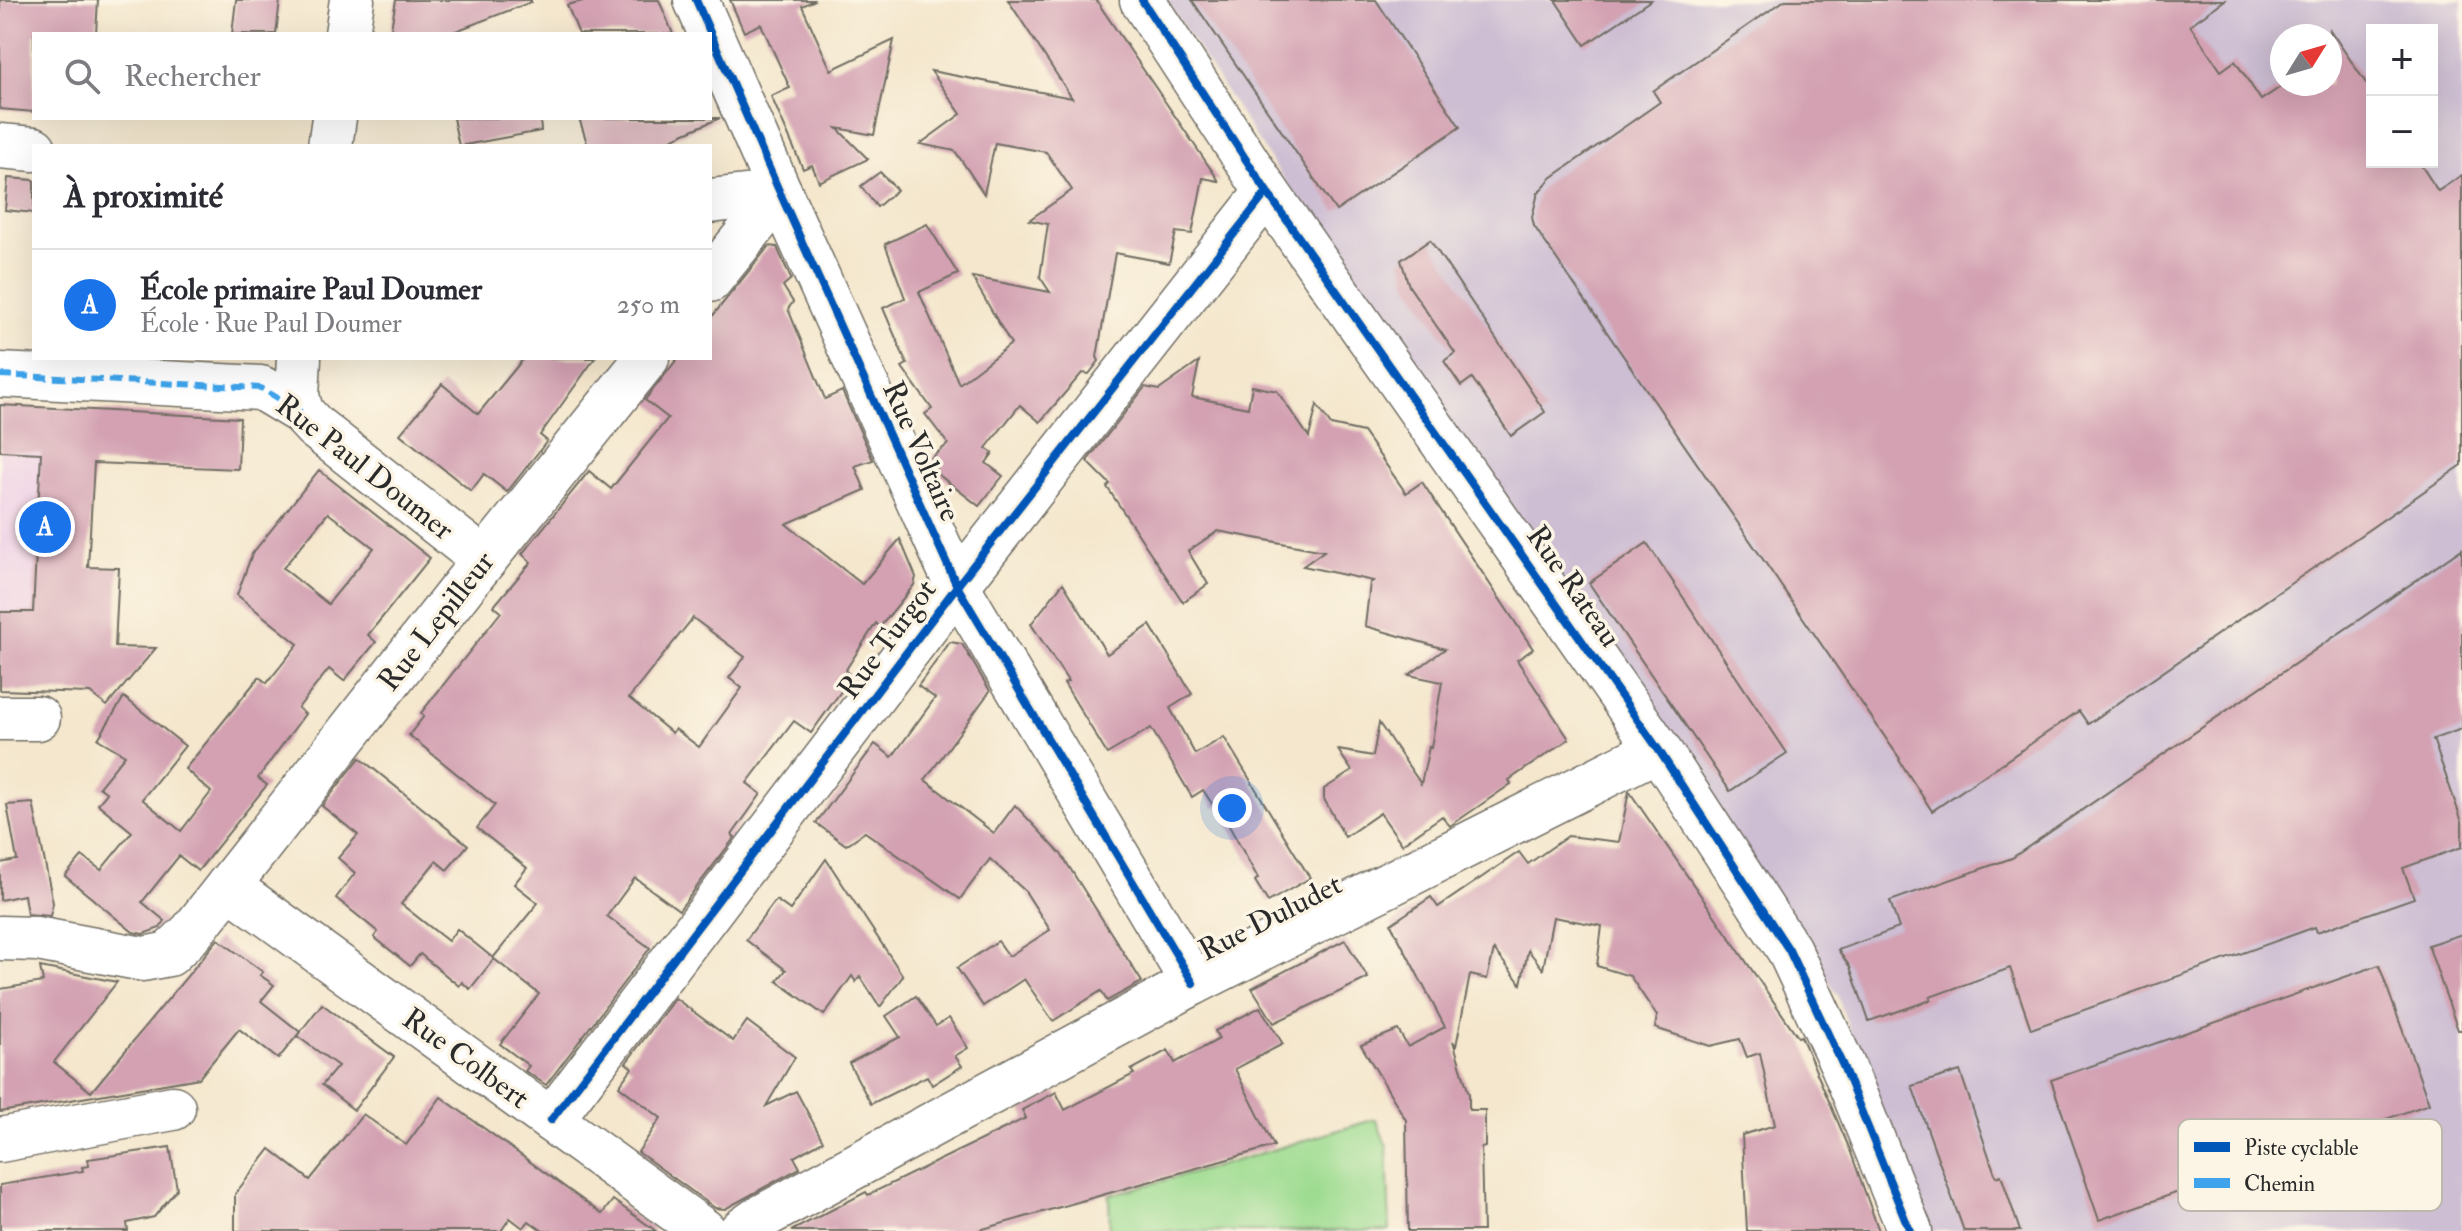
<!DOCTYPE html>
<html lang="fr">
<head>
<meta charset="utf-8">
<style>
	body { margin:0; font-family:"IM FELL Double Pica",serif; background:#f7f7f7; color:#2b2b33 }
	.controls { position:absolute; right:24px; top:24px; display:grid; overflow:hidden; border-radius:0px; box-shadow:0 8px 32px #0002 }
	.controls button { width:72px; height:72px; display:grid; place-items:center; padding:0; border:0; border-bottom:2px solid #e1e1e2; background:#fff; color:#2b2b33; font:40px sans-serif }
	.compass { position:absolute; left:2270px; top:24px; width:72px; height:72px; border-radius:50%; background:#fff; box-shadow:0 8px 32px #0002; rotate:53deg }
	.you { position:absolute; left:1232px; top:808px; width:28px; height:28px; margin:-20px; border:6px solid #fff; border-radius:50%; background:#1a73e8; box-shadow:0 0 0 12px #1a73e833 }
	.badge { display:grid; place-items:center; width:52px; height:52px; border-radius:50%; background:#1a73e8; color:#fff; font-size:26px; font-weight:700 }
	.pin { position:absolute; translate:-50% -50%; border:4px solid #fff; box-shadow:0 2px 8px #0006 }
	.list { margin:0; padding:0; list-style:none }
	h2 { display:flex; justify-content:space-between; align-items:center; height:104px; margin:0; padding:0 32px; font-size:34px }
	h2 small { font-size:26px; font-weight:400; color:#7c7c81 }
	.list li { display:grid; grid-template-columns:52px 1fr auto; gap:24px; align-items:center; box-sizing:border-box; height:112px; padding:0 32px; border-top:2px solid #e1e1e2 }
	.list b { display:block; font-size:30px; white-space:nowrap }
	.list p { margin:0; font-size:26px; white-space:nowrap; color:#7c7c81 }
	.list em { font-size:26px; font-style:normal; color:#7c7c81 }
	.icon { flex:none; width:44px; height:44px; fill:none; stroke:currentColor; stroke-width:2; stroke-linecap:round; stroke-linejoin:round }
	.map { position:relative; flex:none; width:2462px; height:1231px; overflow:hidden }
	.search { position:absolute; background:#fff; box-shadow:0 8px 32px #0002; left:32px; top:32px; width:680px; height:88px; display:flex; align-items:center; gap:20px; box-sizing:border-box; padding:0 28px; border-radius:0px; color:#7c7c81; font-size:30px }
	.panel { position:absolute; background:#fff; box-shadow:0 8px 32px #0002; left:32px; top:144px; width:680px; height:216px; border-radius:0px }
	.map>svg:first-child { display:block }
	.built { fill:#efd0e7 }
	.industrial { fill:#cdbed3; fill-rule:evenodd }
	.green { fill:#9edc91; stroke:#64845e; stroke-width:2 }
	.building { fill:#d3a1b2; fill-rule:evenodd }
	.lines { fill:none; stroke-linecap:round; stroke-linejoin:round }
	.minor-casing { stroke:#716d64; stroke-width:47 }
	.minor { stroke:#fff; stroke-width:44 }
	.quiet { stroke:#3ea3eb; stroke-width:6; stroke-dasharray:12 6; stroke-linecap:butt }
	.cycleway-casing { stroke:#fcf5e5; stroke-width:13 }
	.cycleway { stroke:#0057b8; stroke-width:8 }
	.labels { text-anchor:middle; stroke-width:7; stroke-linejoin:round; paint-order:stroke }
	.street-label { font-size:30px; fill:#2b2b2b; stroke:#fcf5e5 }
	.key { fill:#fcf5e5; stroke:#bdb8ad; stroke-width:2 }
	.key-label { font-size:22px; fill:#2b2b2b }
</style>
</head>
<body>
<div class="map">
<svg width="2462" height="1231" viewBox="0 0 2462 1231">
	<rect width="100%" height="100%" fill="#fcf5e5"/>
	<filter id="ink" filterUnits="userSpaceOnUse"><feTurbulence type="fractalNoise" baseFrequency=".0125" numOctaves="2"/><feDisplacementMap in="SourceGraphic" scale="16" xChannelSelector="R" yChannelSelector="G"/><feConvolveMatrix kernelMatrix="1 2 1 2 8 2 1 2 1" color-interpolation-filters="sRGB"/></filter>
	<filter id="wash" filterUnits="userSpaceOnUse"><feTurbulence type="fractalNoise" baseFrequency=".006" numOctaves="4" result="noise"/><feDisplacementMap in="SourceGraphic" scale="32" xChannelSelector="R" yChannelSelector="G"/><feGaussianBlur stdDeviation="1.8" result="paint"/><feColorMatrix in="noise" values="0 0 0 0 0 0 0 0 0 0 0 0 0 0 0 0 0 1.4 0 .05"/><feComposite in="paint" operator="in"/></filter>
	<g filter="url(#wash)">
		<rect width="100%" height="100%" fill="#f4e7cd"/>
		<polygon class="built" points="0,405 96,410 83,646 0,644"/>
		<path class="industrial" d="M 1166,0 L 2462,0 L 2462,1231 L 1917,1231 L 1837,994 L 1268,156 ZM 2372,30 L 2432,30 L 2432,162 L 2372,162 ZM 2282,36 L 2330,36 L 2330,84 L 2282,84 Z"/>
		<polygon class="green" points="1376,1119 1387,1147 1390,1231 1110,1231 1109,1195 1208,1169"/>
		<g id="blocks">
			<g class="building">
				<polygon points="0,0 98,0 96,34 34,34 34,112 0,109"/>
				<polygon points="236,0 280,0 276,34 232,34"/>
				<polygon points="396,0 531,0 531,2 448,34 390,34"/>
				<polygon points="587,0 659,0 673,34 579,34 567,5"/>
				<polygon points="730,0 815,0 802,6 831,70 894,40 874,135 837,128 868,159 819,182 812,165 803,169 771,96 790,88 761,24 744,32"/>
				<polygon points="1008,0 1096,0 1219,181 1203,178 1192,234 1176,232 1169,263 1115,253 1097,357 1099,361 1089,374 1082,373 1040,422 1020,405 986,448 993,453 986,463 1003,476 979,506 939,475 931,458 948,444 925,414 932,409 902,367 907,364 883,308 905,298 885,244 927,224 958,274 919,292 959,384 1011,344 972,277 1050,292 1040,277 1048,224 1029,220 1072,190 1046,152 995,143 984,194 955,151 920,144 961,114 931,71 1072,98"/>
				<polygon points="1192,0 1376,0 1460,127 1336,211"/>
				<polygon points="1555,0 1651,0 1585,45"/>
				<polygon points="1785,0 2225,0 2190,25 2221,71 2235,61 2261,100 2285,84 2330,84 2330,30 2372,92 2372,162 2419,162 2438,191 2462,175 2462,465 2088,724 2079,711 1932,811 1899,760 1900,759 1534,226 1532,217 1538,193 1551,178 1660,102 1653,91"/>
				<polygon points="453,118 540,118 541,131 459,146"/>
				<polygon points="579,118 720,118 655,146 588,146"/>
				<polygon points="880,172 897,190 877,207 861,186"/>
				<polygon points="8,178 34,180 34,213 5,210"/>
				<polygon points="1430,240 1545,412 1511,436 1472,378 1461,386 1444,361 1455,353 1409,286 1401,260"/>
				<path d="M 769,246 L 777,247 L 791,279 L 783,286 L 793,302 L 788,309 L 825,399 L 842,391 L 873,460 L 855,466 L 865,490 L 786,524 L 862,584 L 900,539 L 916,577 L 914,585 L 880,627 L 876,623 L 845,671 L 852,676 L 811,733 L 794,721 L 747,783 L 761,794 L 732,835 L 735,837 L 679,910 L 635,878 L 607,916 L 650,948 L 546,1085 L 525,1071 L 529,1066 L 500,1044 L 539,994 L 494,959 L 470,989 L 462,982 L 459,986 L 420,954 L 410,966 L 374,937 L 378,932 L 336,898 L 355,873 L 338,858 L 358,835 L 322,806 L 360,758 L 468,845 L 447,870 L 436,861 L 401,904 L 448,941 L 457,929 L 493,958 L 538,903 L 514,884 L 527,868 L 477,828 L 495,805 L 409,735 L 424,716 L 421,713 L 501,612 L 494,606 L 531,562 L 522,554 L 589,471 L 611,489 L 668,418 L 645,400 L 678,358 L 710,358 L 710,319 ZM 693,618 L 745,657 L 729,678 L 742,688 L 699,747 L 675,729 L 672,733 L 629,698 Z"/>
				<polygon points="524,358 595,358 540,435 547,441 507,492 484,474 471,491 400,434 442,384 478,414"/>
				<polygon points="1199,362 1192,397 1248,408 1252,386 1277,391 1309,437 1317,405 1331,425 1363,432 1406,493 1422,482 1533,649 1517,660 1569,739 1509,780 1511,784 1450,826 1442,816 1402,844 1380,813 1345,837 1324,799 1324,789 1352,771 1338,750 1373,756 1379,723 1421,784 1429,747 1431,748 1442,682 1409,675 1445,649 1365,626 1370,583 1373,581 1303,566 1324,551 1218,531 1188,551 1208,584 1183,602 1107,487 1110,484 1087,461 1145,387 1159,390"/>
				<polygon points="0,405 240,418 238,469 94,463 88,567 119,568 115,647 156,648 107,706 90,693 0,690 0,612 33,612 41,453 0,451"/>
				<path d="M 319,470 L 430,558 L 368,635 L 376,642 L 344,681 L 329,669 L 298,708 L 305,714 L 258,778 L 267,785 L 198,871 L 179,856 L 142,902 L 165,921 L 160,928 L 143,934 L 133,932 L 65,876 L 82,856 L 101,870 L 132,832 L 98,804 L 107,793 L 99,787 L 125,755 L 98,739 L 124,697 L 185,746 L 142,799 L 181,831 L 211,792 L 185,769 L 259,677 L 267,683 L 298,644 L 237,595 L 252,554 ZM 328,513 L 374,548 L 328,604 L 283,568 Z"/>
				<polygon points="1647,543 1787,753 1730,791 1589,583"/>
				<polygon points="2462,549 2462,729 2433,739 2462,822 2462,847 2403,868 2414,898 2317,932 2315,927 2031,1029 2010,968 1930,997 1931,1000 1869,1021 1850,967 1838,950 1899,928 1890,901 2012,858"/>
				<polygon points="1063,583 1107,654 1150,625 1192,694 1170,708 1195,754 1224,737 1310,878 1268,902 1255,881 1258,878 1218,806 1215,808 1203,790 1192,797 1151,728 1107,754 1064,683 1068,681 1031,624"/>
				<polygon points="950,642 962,644 990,691 925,780 994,833 1015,805 1061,854 1142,982 1107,1001 1101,991 1053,1021 1024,979 983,1006 957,968 998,941 1009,956 1050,930 1025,891 990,859 960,899 865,832 846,845 816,823 875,744 892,757 935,698 918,686"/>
				<polygon points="1629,791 1798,1037 1801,1036 1850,1150 1879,1231 1747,1231 1742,1135 1775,1125 1760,1053 1747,1057 1740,1039 1710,1046 1655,1028 1657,1016 1630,976 1597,966 1602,926 1553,917 1543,969 1528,950 1521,984 1494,950 1487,979 1470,975 1456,1046 1453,1041 1469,1094 1469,1110 1485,1110 1485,1147 1481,1148 1483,1231 1408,1231 1406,1120 1361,1045 1398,1030 1408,1047 1445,1027 1391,924 1431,897 1438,907 1519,852 1528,864 1568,836 1619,842"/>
				<polygon points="33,803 53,903 50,916 27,914 24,895 0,900 0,863 17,860 7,805"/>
				<polygon points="826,859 903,976 880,1007 860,976 856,982 852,976 824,1015 777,981 786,970 746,940 776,900 790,910"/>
				<polygon points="2462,934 2462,1030 2458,1030 2428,945"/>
				<polygon points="218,939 263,972 260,975 274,985 261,1001 300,1032 278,1059 239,1029 199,1078 0,1112 0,989 43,982 40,967 117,982 54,1062 91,1092"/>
				<polygon points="1345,940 1368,978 1274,1023 1252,988"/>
				<polygon points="2379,965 2429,1104 2099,1220 2051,1080"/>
				<polygon points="916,996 936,1026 949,1018 968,1048 955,1056 962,1066 932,1085 927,1076 871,1104 849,1063 900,1037 886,1016"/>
				<polygon points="675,998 733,1041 747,1021 795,1057 766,1106 796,1091 823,1141 794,1157 800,1168 725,1209 715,1208 638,1152 661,1118 619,1086 632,1068 626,1063"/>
				<polygon points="322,1004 394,1057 354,1110 322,1085 338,1066 297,1036"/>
				<polygon points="1260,1007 1283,1044 1235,1069 1274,1146 976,1231 791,1231 866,1192 868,1195 1026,1118 1022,1110 1056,1092 1065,1110 1134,1074 1131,1070 1168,1050 1175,1063 1219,1039 1215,1031"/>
				<polygon points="1960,1071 1996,1177 2001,1175 2020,1231 1964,1231 1912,1086"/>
				<polygon points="441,1097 602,1214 613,1200 656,1231 543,1231 529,1221 523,1228 510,1218 501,1231 235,1231 235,1194 270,1149 310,1180 363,1114 406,1145"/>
				<polygon points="170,1147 177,1189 154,1217 127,1223 128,1231 0,1231 0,1185 83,1171 82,1167 89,1166 88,1159"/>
			</g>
		</g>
	</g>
	<g filter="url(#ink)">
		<use href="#blocks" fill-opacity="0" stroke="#716d64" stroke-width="2"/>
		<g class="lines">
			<g class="minor-casing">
				<g id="minor">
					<polyline points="696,0 780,193 957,586 1193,983"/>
					<polyline points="1142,0 1267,192 1658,749 1789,950 1843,1066 1910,1231"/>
					<polyline points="347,34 352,0"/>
					<polyline points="0,146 34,149"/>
					<polyline points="330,146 334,118"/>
					<polyline points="710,201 780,193"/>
					<polyline points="710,280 780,193"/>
					<polyline points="299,358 297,395 301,412"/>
					<polyline points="0,375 261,388 301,412 315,427 484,560"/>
					<polyline points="0,718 38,718"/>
					<polyline points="228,886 704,1231"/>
					<polyline points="0,938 37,939 143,959 169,954 191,933 469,579 647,358"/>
					<polyline points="551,1120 957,586 1267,192"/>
					<polyline points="0,1140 173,1108"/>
					<polyline points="741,1231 758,1219 1193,983 1658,749"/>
				</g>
			</g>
			<use href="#minor" class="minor"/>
			<polyline class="quiet" points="0,375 261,388 301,412"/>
			<g class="cycleway-casing">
				<g id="cycleway">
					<polyline points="696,0 780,193 957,586 1193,983"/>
					<polyline points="1142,0 1267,192 1658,749 1789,950 1843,1066 1910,1231"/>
					<polyline points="551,1120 957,586 1267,192"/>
				</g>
			</g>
			<use href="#cycleway" class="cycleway"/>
		</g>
	</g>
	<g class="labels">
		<g class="street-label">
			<text transform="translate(922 451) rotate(66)" y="10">Rue Voltaire</text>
			<text transform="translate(365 467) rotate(38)" y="10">Rue Paul Doumer</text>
			<text transform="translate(1574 586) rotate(55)" y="10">Rue Rateau</text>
			<text transform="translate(436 621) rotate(-52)" y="10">Rue Lepilleur</text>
			<text transform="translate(887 639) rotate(-53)" y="10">Rue Turgot</text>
			<text transform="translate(1270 917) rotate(-27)" y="10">Rue Duludet</text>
			<text transform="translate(466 1058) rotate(36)" y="10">Rue Colbert</text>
		</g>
	</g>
	<rect x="2178" y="1119" width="264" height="92" rx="12" class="key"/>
	<rect x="2194" y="1142" width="36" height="10" fill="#0057b8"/>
	<rect x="2194" y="1178" width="36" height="10" fill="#3ea3eb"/>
	<g class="key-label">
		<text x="2244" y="1155">Piste cyclable</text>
		<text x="2244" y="1191">Chemin</text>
	</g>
</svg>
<div class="controls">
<button>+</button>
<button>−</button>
</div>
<svg class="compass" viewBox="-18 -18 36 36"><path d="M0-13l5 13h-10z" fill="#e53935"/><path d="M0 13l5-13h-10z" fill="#7c7c81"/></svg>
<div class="you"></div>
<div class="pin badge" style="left:45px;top:527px">A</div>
<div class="search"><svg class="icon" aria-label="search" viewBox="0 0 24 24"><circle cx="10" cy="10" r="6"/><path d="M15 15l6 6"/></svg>Rechercher</div>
<section class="panel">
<h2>À proximité<small></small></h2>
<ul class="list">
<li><span class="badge">A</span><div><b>École primaire Paul Doumer</b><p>École · Rue Paul Doumer</p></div><em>250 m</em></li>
</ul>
</section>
</div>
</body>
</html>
